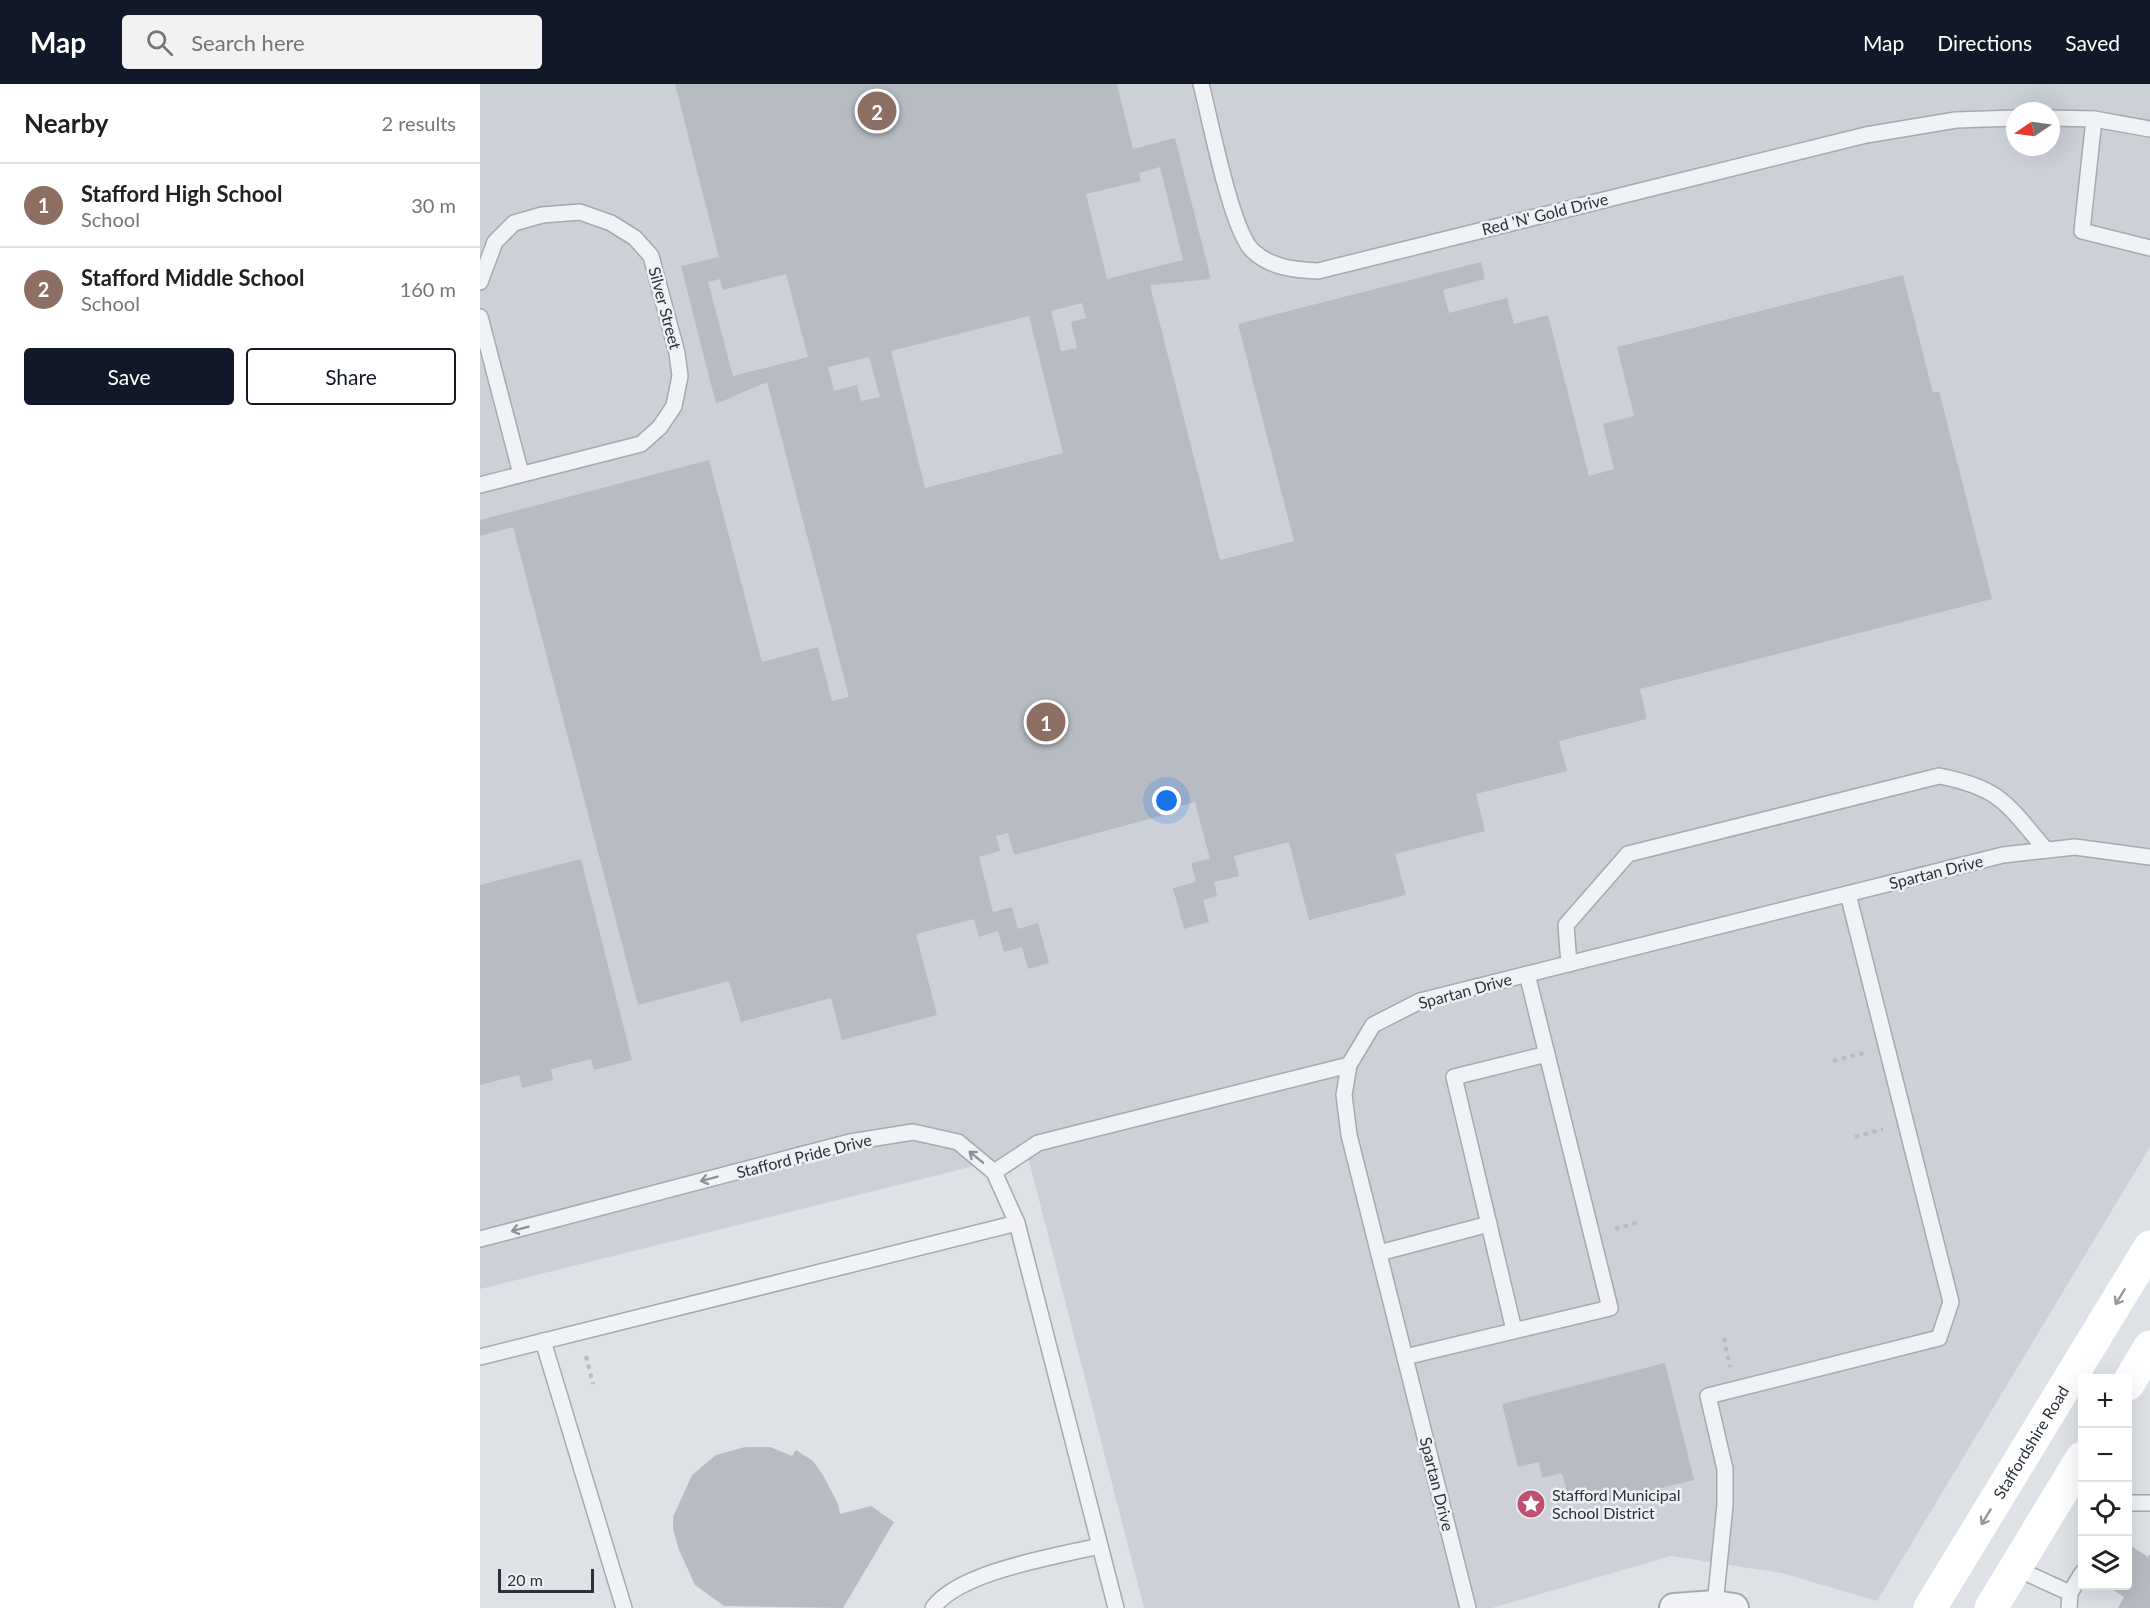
<!DOCTYPE html>
<html lang="en">
<head>
<meta charset="utf-8">
<style>
	body { margin:0; font-family:Lato,sans-serif; background:#f2f2f2; color:#202124 }
	.controls { position:absolute; right:18px; bottom:18px; display:grid; overflow:hidden; border-radius:6px; box-shadow:0 6px 24px #0002 }
	.controls button { width:54px; height:54px; display:grid; place-items:center; padding:0; border:0; border-bottom:2px solid #e0e0e0; background:#fff; color:#202124; font:30px sans-serif }
	.compass { position:absolute; left:1526px; top:18px; width:54px; height:54px; border-radius:50%; background:#fff; box-shadow:0 6px 24px #0002; rotate:257deg }
	.scale { position:absolute; left:18px; bottom:15px; width:96px; box-sizing:border-box; padding-left:6px; border:3px solid #29323b; border-top:0; font-size:16px; line-height:21px; white-space:nowrap; color:#29323b; -webkit-text-stroke:4px #edf1f4; paint-order:stroke }
	.you { position:absolute; left:687px; top:717px; width:21px; height:21px; margin:-15px; border:4px solid #fff; border-radius:50%; background:#1a73e8; box-shadow:0 0 0 9px #1a73e833 }
	.badge { display:grid; place-items:center; width:39px; height:39px; border-radius:50%; background:#111827; color:#fff; font-size:20px; font-weight:700 }
	.pin { position:absolute; translate:-50% -50%; border:3px solid #fff; box-shadow:0 2px 6px #0006 }
	.list { margin:0; padding:0; list-style:none }
	h2 { display:flex; justify-content:space-between; align-items:center; height:78px; margin:0; padding:0 24px; font-size:26px }
	h2 small { font-size:20px; font-weight:400; color:#757577 }
	.list li { display:grid; grid-template-columns:39px 1fr auto; gap:18px; align-items:center; box-sizing:border-box; height:84px; padding:0 24px; border-top:2px solid #e0e0e0 }
	.list b { display:block; font-size:22px; white-space:nowrap }
	.list p { margin:0; font-size:20px; white-space:nowrap; color:#757577 }
	.list em { font-size:20px; font-style:normal; color:#757577 }
	.actions { display:flex; gap:12px; padding:18px 24px }
	.actions a { flex:1; padding:14px 0; border:2px solid #111827; border-radius:6px; text-align:center; font-size:21px; color:#111827 }
	.actions .main { background:#111827; color:#fff }
	.icon { flex:none; width:33px; height:33px; fill:none; stroke:currentColor; stroke-width:2; stroke-linecap:round; stroke-linejoin:round }
	.map { position:relative; flex:none; width:1670px; height:1524px; overflow:hidden }
	header { display:flex; align-items:center; gap:36px; box-sizing:border-box; height:84px; padding:0 30px; background:#111827; color:#fff }
	header strong { font-size:28px }
	nav { display:flex; gap:33px; margin-inline-start:auto; font-size:21px }
	.search { width:420px; height:54px; background:#f2f2f2; display:flex; align-items:center; gap:15px; box-sizing:border-box; padding:0 21px; border-radius:6px; color:#757577; font-size:22px }
	main { display:flex }
	aside { flex:1; background:#fff }
	.map>svg:first-child { display:block }
	.built { fill:#ccd1d7; fill-rule:evenodd }
	.building { fill:#b6bcc2; fill-rule:evenodd }
	.lines { fill:none; stroke-linecap:round; stroke-linejoin:round }
	.service-casing { stroke:#a4aaaf; stroke-width:18 }
	.minor-casing { stroke:#a4aaaf; stroke-width:32 }
	.path { stroke:#b8bcc1; stroke-width:4; stroke-dasharray:4.5 4.5; stroke-linecap:butt }
	.service { stroke:#f0f2f5; stroke-width:15 }
	.minor { stroke:#f0f2f5; stroke-width:28 }
	.secondary { stroke:#fff; stroke-width:33 }
	.oneway { stroke:#8c9298 }
	.oneway2 { stroke:#94989d }
	.labels { text-anchor:middle; stroke-width:5; stroke-linejoin:round; paint-order:stroke }
	.street-label { font-size:16px; fill:#29323b; stroke:#edf1f4 }
	.poi-label { font-size:16px; fill:#29323b; stroke:#edf1f4; text-anchor:start }
</style>
</head>
<body>
<header>
<strong>Map</strong>
<div class="search"><svg class="icon" aria-label="search" viewBox="0 0 24 24"><circle cx="10" cy="10" r="6"/><path d="M15 15l6 6"/></svg>Search here</div>
<nav><a>Map</a><a>Directions</a><a>Saved</a></nav>
</header>
<main>
<aside>
<h2>Nearby<small>2 results</small></h2>
<ul class="list">
<li><span class="badge" style="background:#8d6e63">1</span><div><b>Stafford High School</b><p>School</p></div><em>30 m</em></li>
<li><span class="badge" style="background:#8d6e63">2</span><div><b>Stafford Middle School</b><p>School</p></div><em>160 m</em></li>
</ul>
<div class="actions"><a class="main">Save</a><a>Share</a></div>
</aside>
<div class="map">
<svg width="1670" height="1524" viewBox="0 0 1670 1524">
	<rect width="100%" height="100%" fill="#dee2e6"/>
	<path class="built" d="M 0,0 L 1670,0 L 1670,1063 L 1397,1517 L 1302,1489 L 1191,1472 L 1012,1524 L 664,1524 L 547,1069 L 0,1205 ZM 1535,27 L 1571,27 L 1571,63 L 1535,63 Z"/>
	<g class="building">
		<path d="M 195,0 L 637,0 L 653,65 L 695,54 L 731,195 L 670,201 L 740,476 L 814,457 L 758,240 L 1001,178 L 1005,195 L 963,206 L 969,229 L 1027,214 L 1034,240 L 1068,231 L 1109,392 L 1134,385 L 1123,340 L 1154,332 L 1137,263 L 1423,191 L 1453,309 L 1459,307 L 1512,515 L 1160,605 L 1167,635 L 1079,657 L 1087,687 L 996,710 L 1005,747 L 915,770 L 926,811 L 829,836 L 809,758 L 754,772 L 759,792 L 734,798 L 737,812 L 723,816 L 729,838 L 704,845 L 693,804 L 716,798 L 711,779 L 730,775 L 715,718 L 693,724 L 688,705 L 675,708 L 681,732 L 534,771 L 528,749 L 516,752 L 520,767 L 499,773 L 513,828 L 532,823 L 538,845 L 558,839 L 569,879 L 548,885 L 542,863 L 524,868 L 518,847 L 499,853 L 494,835 L 436,850 L 457,931 L 362,956 L 351,914 L 261,938 L 249,897 L 158,921 L 33,443 L 0,452 L 0,436 L 229,376 L 282,578 L 338,563 L 352,617 L 369,613 L 287,298 L 236,320 L 201,182 L 239,173 ZM 680,83 L 703,176 L 627,195 L 606,110 L 661,97 L 659,89 ZM 306,190 L 328,273 L 253,292 L 228,198 L 240,195 L 243,206 ZM 602,219 L 606,234 L 591,238 L 597,264 L 581,267 L 571,227 ZM 549,232 L 583,369 L 445,404 L 411,267 ZM 389,273 L 400,313 L 381,317 L 377,301 L 354,307 L 348,283 Z"/>
		<polygon points="101,775 152,976 114,986 111,975 71,985 73,996 42,1004 39,991 0,1001 0,801"/>
		<polygon points="1185,1279 1214,1396 1113,1421 1108,1406 1088,1411 1082,1389 1062,1394 1059,1378 1038,1383 1022,1320"/>
		<polygon points="265,1363 290,1363 312,1372 316,1366 333,1377 343,1391 358,1420 360,1430 391,1422 414,1438 363,1524 244,1522 215,1501 199,1466 193,1445 193,1433 212,1391 236,1371"/>
		<polygon points="1648,1460 1668,1473 1670,1470 1670,1524 1638,1524 1644,1513 1627,1502 1648,1502"/>
	</g>
	<g class="lines">
		<g class="service-casing">
			<g id="service">
				<path d="M 721,0 C 730,34 751,147 773,167 C 791,184 816,186 838,187 L 1386,51 L 1476,36 L 1535,34"/>
				<polyline points="1571,34 1614,35 1670,45"/>
				<polyline points="1614,35 1602,147 1670,164"/>
				<polyline points="0,198 15,158 34,139 62,131 100,128 131,139 155,154 171,172 197,269 200,292 194,322 180,343 161,360 0,401"/>
				<polyline points="0,233 41,390"/>
				<path d="M 1089,880 L 1086,841 L 1148,770 L 1459,692 C 1521,704 1527,720 1566,766"/>
				<polyline points="514,1088 558,1059 869,981"/>
				<polyline points="0,1155 370,1058 433,1048 478,1058 514,1088 537,1139 636,1524"/>
				<polyline points="899,1169 1009,1140"/>
				<polyline points="1034,1246 974,993 1067,970"/>
				<polyline points="63,1257 144,1524"/>
				<polyline points="0,1273 537,1139"/>
				<polyline points="925,1273 1130,1224 1047,890"/>
				<polyline points="1648,1419 1670,1419"/>
				<polyline points="1535,1484 1590,1509 1589,1524"/>
				<polyline points="1590,1509 1602,1489"/>
				<polyline points="1235,1521 1245,1421 1245,1385 1228,1312 1459,1254 1471,1218 1368,810"/>
				<path d="M 453,1524 C 480,1487 574,1473 619,1462"/>
				<polyline points="988,1524 869,1051 864,1011 869,981 893,941 940,917 1523,771 1595,763 1670,773"/>
			</g>
		</g>
		<g class="minor-casing">
			<polyline id="minor" points="1194,1524 1235,1521 1254,1524"/>
		</g>
		<g class="path">
			<polyline points="1353,977 1384,969"/>
			<polyline points="1375,1053 1403,1045"/>
			<polyline points="1135,1145 1160,1138"/>
			<polyline points="1244,1254 1250,1283"/>
			<polyline points="106,1272 113,1300"/>
		</g>
		<use href="#service" class="service"/>
		<use href="#minor" class="minor"/>
		<g class="secondary">
			<polyline points="1648,1300 1670,1263"/>
			<path id="s1" d="M 1450,1524 L 1670,1163"/>
			<polyline points="1511,1524 1602,1374"/>
		</g>
	</g>
	<defs><path id="oneway-shaft" d="M-6 0H5M1.5-3L5.5 0L1.5 3" fill="none" stroke-width="1.6" stroke-linecap="round" stroke-linejoin="round" transform="scale(1.5)"/></defs>
	<g class="oneway">
		<use href="#oneway-shaft" transform="translate(496 1073) rotate(-141)"/>
		<use href="#oneway-shaft" transform="translate(229 1095) rotate(165)"/>
		<use href="#oneway-shaft" transform="translate(40 1145) rotate(165)"/>
	</g>
	<g class="oneway2">
		<use href="#oneway-shaft" transform="translate(1640 1213) rotate(121)"/>
		<use href="#oneway-shaft" transform="translate(1506 1433) rotate(121)"/>
	</g>
	<defs>
		<g id="sight-disc" transform="scale(1.5)"><circle r="9.5" fill="#bd516f" stroke="#edf1f4"/><path d="M0-6L1.8-2.2L6-1.7L2.9 1.2L3.7 5.4L0 3.3L-3.7 5.4L-2.9 1.2L-6-1.7L-1.8-2.2Z" fill="#fff"/></g>
	</defs>
	<g fill-rule="evenodd">
		<use href="#sight-disc" x="1051" y="1420"/>
	</g>
	<g class="labels">
		<g class="street-label">
			<text transform="translate(1065 130) rotate(-14)" y="6">Red 'N' Gold Drive</text>
			<text transform="translate(185 224) rotate(75)" y="6">Silver Street</text>
			<text transform="translate(1456 788) rotate(-14)" y="6">Spartan Drive</text>
			<text transform="translate(985 907) rotate(-15)" y="6">Spartan Drive</text>
			<text transform="translate(324 1072) rotate(-14)" y="6">Stafford Pride Drive</text>
			<text dy="6" stroke="none"><textPath href="#s1" startOffset="194">Staffordshire Road</textPath></text>
			<text transform="translate(957 1400) rotate(76)" y="6">Spartan Drive</text>
		</g>
		<g class="poi-label">
			<text x="1072" y="1417">Stafford Municipal<tspan x="1072" dy="18">School District</tspan></text>
		</g>
	</g>
</svg>
<div class="controls">
<button>+</button>
<button>−</button>
<button><svg class="icon" aria-label="locate" viewBox="0 0 24 24"><circle cx="12" cy="12" r="6"/><path d="M12 2v4M12 18v4M2 12h4M18 12h4"/></svg></button>
<button><svg class="icon" aria-label="layers" viewBox="0 0 24 24"><path d="M12 4l9 5-9 5-9-5zM3 14l9 5 9-5"/></svg></button>
</div>
<svg class="compass" viewBox="-18 -18 36 36"><path d="M0-13l5 13h-10z" fill="#e53935"/><path d="M0 13l5-13h-10z" fill="#757577"/></svg>
<div class="scale">20 m</div>
<div class="you"></div>
<div class="pin badge" style="left:566px;top:638px;background:#8d6e63">1</div>
<div class="pin badge" style="left:397px;top:27px;background:#8d6e63">2</div>
</div>
</main>
</body>
</html>
